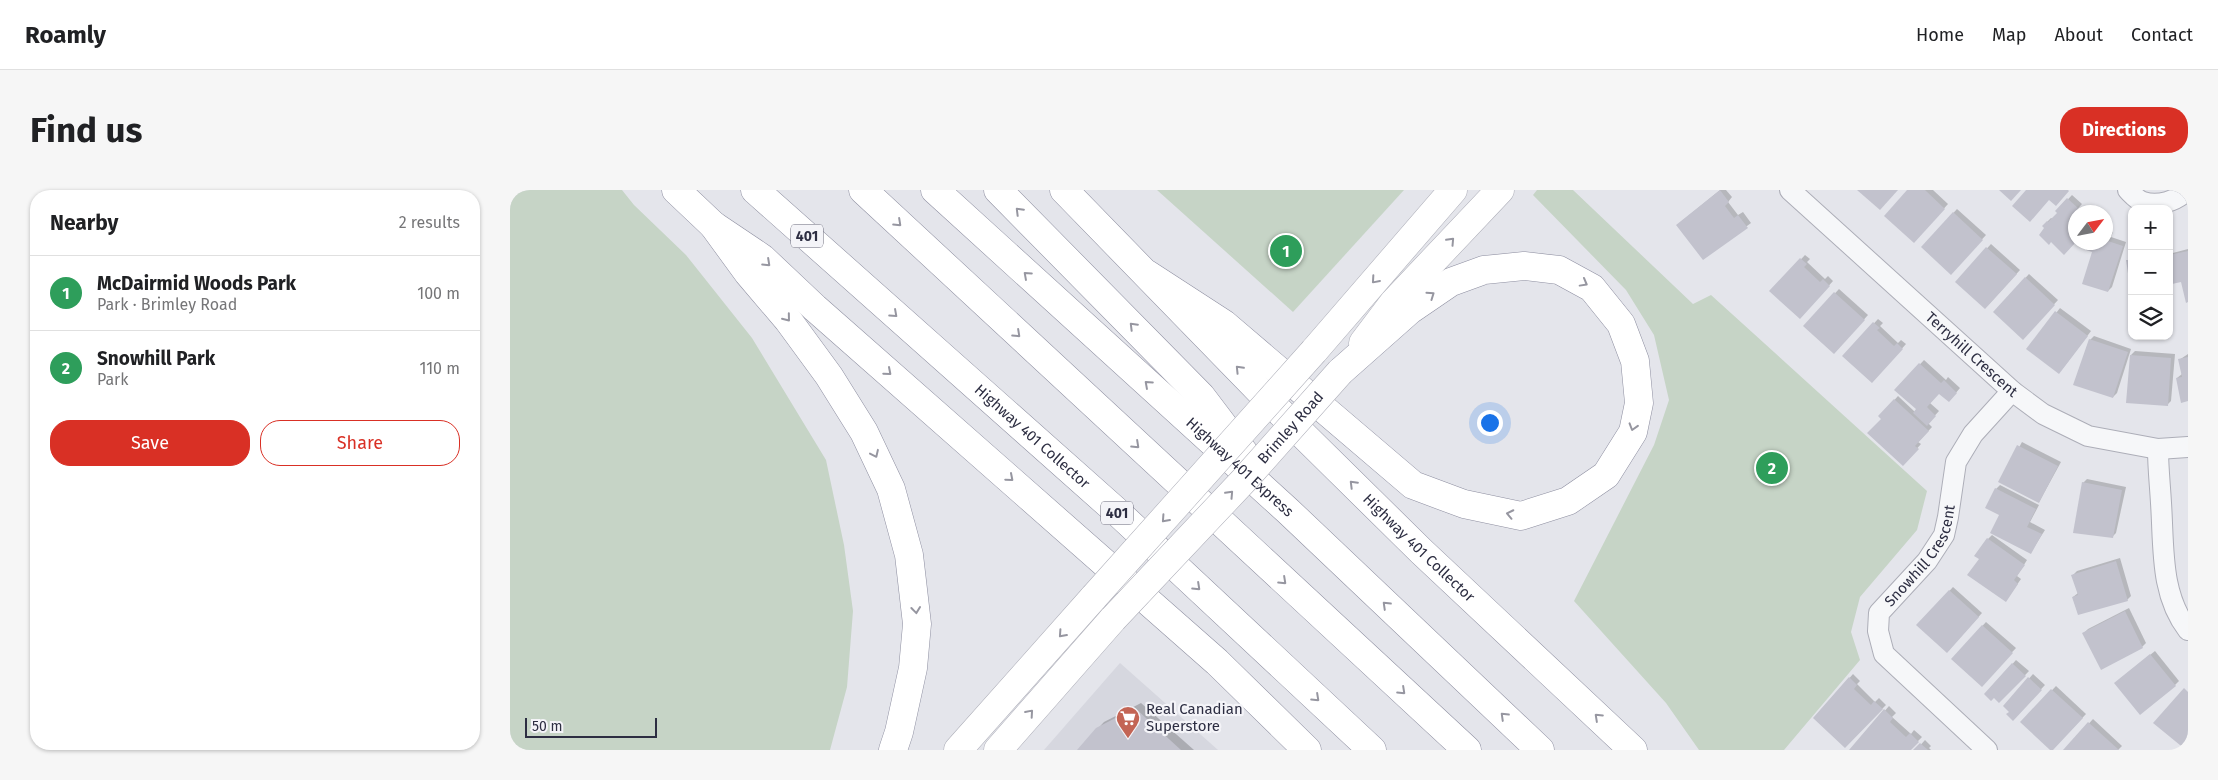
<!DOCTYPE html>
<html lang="en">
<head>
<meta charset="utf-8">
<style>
	body { margin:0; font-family:"Fira Sans",sans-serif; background:#f6f6f6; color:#202124 }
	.controls { position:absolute; right:15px; top:15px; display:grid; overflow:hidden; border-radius:10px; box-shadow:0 1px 4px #0004 }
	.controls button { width:45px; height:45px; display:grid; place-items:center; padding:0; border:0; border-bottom:1px solid #e0e0e0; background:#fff; color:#202124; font:25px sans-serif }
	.compass { position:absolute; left:1558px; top:15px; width:45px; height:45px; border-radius:50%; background:#fff; box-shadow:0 1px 4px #0004; rotate:58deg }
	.scale { position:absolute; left:15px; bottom:12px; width:132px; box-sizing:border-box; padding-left:5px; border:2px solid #2d2e42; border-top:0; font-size:14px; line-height:18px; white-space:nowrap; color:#2d2e42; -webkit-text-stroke:4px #f4f4f8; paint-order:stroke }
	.you { position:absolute; left:979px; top:232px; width:18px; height:18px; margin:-12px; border:4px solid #fff; border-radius:50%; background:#1a73e8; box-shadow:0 0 0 8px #1a73e833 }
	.badge { display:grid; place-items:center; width:32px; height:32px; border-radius:50%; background:#d93025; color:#fff; font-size:16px; font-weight:700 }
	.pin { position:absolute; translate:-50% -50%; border:2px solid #fff; box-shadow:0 1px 5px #0006 }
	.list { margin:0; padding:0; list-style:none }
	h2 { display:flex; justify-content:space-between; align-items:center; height:65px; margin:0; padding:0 20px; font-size:21px }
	h2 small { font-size:16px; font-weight:400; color:#757577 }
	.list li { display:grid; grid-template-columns:32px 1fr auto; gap:15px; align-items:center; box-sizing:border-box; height:75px; padding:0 20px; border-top:1px solid #e0e0e0 }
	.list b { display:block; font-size:19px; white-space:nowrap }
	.list p { margin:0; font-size:16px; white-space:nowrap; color:#757577 }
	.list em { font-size:16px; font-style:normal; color:#757577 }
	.actions { display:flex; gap:10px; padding:15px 20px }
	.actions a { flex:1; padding:11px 0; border:1px solid #d93025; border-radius:20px; text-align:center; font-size:18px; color:#d93025 }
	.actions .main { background:#d93025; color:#fff }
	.icon { flex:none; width:28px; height:28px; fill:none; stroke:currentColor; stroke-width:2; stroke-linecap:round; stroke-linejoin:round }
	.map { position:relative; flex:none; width:1678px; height:560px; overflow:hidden; border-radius:20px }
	header { display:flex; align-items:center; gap:30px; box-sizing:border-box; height:70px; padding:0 25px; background:#fff; border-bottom:1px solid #e0e0e0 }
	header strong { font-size:24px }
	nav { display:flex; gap:28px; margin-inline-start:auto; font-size:18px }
	.intro { display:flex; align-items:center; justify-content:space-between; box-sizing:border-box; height:120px; padding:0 30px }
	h1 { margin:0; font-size:35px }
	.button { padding:12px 22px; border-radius:20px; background:#d93025; color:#fff; font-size:18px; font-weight:700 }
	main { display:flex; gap:30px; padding:0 30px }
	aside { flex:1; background:#fff; border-radius:20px; box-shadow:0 1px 4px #0004 }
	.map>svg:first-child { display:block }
	.built { fill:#d6d7df }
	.green { fill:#c6d4c6 }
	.shadow { fill:#0003 }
	.building { fill:#c2c2cd }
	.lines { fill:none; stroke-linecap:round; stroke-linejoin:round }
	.minor-casing { stroke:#adaeb8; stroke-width:22 }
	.secondary-casing { stroke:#adaeb8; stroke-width:29 }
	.motorway-casing { stroke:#8d8ea0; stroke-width:29 }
	.minor { stroke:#f6f7f9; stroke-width:20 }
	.secondary { stroke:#fff; stroke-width:28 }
	.motorway { stroke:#fff; stroke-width:28 }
	.secondary-bridge-casing { stroke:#adaeb8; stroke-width:29; stroke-linecap:butt }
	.secondary-bridge { stroke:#fff; stroke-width:28 }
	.oneway { stroke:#9696a0 }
	.labels { text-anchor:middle; stroke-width:4.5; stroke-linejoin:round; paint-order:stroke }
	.shield { fill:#f4f4f8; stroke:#696979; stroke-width:1 }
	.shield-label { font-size:14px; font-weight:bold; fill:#2d2e42 }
	.street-label { font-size:15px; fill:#2d2e42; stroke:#f4f4f8 }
	.poi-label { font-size:15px; fill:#2d2e42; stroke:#f4f4f8; text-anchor:start }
</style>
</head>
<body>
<header>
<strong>Roamly</strong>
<nav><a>Home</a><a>Map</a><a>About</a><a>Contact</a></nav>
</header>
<div class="intro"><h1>Find us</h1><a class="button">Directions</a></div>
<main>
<aside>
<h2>Nearby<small>2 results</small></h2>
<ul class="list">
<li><span class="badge" style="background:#2e9e5b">1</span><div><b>McDairmid Woods Park</b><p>Park · Brimley Road</p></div><em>100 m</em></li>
<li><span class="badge" style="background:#2e9e5b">2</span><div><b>Snowhill Park</b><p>Park</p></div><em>110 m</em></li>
</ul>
<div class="actions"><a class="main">Save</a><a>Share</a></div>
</aside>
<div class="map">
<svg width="1678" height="560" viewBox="0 0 1678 560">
	<rect width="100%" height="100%" fill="#e4e5eb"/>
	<polygon class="built" points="610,473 708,560 534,560"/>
	<g class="green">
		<polygon points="0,0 112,0 124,15 176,65 242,148 316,270 334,355 343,421 337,497 320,560 0,560"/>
		<polygon points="647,0 894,0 783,122"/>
		<polygon points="1027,0 1063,0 1183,114 1201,105 1417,301 1407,340 1350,407 1341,442 1350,470 1274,560 1189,560 1156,513 1064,411 1144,255 1159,210 1144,145 1116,100 1023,5"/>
	</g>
	<g class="shadow">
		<polygon points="1210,0 1216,0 1222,7 1218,12 1228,25 1233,22 1241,33 1194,68 1172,31"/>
		<polygon points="1399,0 1423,0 1438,14 1404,52"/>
		<polygon points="1562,5 1572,14 1562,25 1566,28 1566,51 1533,36 1541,28 1543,29 1549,23 1547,21"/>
		<polygon points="1447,19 1476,45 1441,83 1412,57"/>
		<polygon points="1596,40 1603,42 1601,47 1616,52 1602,97 1598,101"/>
		<polygon points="1481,54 1510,80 1479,114 1446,92"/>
		<polygon points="1678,59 1678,111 1672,90 1659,79 1659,64"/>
		<polygon points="1295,65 1300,69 1297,72 1315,89 1318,86 1323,91 1290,128 1261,101"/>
		<polygon points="1519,84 1548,110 1513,148 1484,122"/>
		<polygon points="1329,99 1358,125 1324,163 1295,136"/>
		<polygon points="1550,118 1581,141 1553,178 1518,159"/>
		<polygon points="1368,129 1373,133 1370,136 1388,153 1391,150 1396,154 1362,192 1334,166"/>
		<polygon points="1584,146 1621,159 1607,203 1603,207 1580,150"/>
		<polygon points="1625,161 1665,164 1661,211 1657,215 1621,165"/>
		<polygon points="1678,164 1678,210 1667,188 1672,184 1669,170"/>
		<polygon points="1414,170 1436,190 1438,187 1450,198 1439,211 1429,202 1420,213 1429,221 1418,233 1422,237 1408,252 1411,254 1393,274 1370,226 1388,206 1405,222 1408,219 1386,200"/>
		<polygon points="1512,252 1551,272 1529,312 1490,292"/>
		<polygon points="1577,289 1616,297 1606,343 1602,347 1564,342 1573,293"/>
		<polygon points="1490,295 1529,315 1520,332 1535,340 1521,362 1486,299"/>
		<polygon points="1482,345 1517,370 1507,386 1511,389 1499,406 1470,369 1478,349"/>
		<polygon points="1610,368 1621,406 1617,410 1563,407 1568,403 1563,385 1567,381"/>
		<polygon points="1443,397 1472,423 1437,462 1408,435"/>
		<polygon points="1619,418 1636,453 1632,457 1574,443 1578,439"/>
		<polygon points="1476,432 1506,458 1471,495 1442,469"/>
		<polygon points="1645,461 1669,491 1665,495 1610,489"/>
		<polygon points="1506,470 1519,481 1489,512 1484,507 1476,504"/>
		<polygon points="1343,484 1350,491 1347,494 1365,512 1369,508 1376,515 1335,556 1328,501"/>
		<polygon points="1523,484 1535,495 1503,529 1500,521 1495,516"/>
		<polygon points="1546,496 1576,524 1542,560 1512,532"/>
		<polygon points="631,513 684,560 568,560 594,532"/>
		<polygon points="1379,516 1386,523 1382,527 1401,544 1404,540 1412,547 1399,560 1341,560"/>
		<polygon points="1583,529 1612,556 1608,560 1555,560"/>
		<polygon points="1415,550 1421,556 1419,558 1421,560 1406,560"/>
	</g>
	<g class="building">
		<polygon points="1210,0 1219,12 1215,16 1224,28 1228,25 1238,38 1193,70 1166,35"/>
		<polygon points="1347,0 1388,0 1370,20"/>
		<polygon points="1397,0 1415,0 1435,19 1404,53 1374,26"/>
		<polygon points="1489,0 1511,0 1501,11"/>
		<polygon points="1516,0 1558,0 1559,1 1546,16 1539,10 1520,32 1502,16"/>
		<polygon points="1557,8 1569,19 1559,29 1566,35 1566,52 1554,65 1541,52 1539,55 1529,45 1534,38 1532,36 1537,31 1538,32 1547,23 1545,21"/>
		<polygon points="1443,22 1473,50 1441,85 1411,57"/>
		<polygon points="1596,44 1600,46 1598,51 1613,56 1598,102 1572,94 1582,62 1576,60 1579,52 1596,52"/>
		<polygon points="1476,57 1507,84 1475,119 1445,92"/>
		<polygon points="1678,61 1678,112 1676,113 1671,92 1662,94 1659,84 1659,65"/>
		<polygon points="1290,68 1297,74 1294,77 1310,92 1313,89 1320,96 1290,129 1259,101"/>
		<polygon points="1616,70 1622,70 1622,97 1620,97"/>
		<polygon points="1515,87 1545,115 1513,150 1483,122"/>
		<polygon points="1324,102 1355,130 1324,164 1293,136"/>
		<polygon points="1545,121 1578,146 1549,184 1516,159"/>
		<polygon points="1363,132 1370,138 1367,140 1384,156 1387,153 1393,159 1362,193 1332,166"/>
		<polygon points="1579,149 1618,162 1603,208 1563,195"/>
		<polygon points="1620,165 1661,168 1658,216 1616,213"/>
		<polygon points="1678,167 1678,211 1671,213 1666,188 1672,187 1668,169"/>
		<polygon points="1409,173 1431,193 1434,190 1447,203 1439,212 1429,204 1417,217 1426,226 1417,236 1403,223 1406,219 1384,200"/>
		<polygon points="1384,209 1419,241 1405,256 1409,259 1393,276 1357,243 1371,229 1368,226"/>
		<polygon points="1507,255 1548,276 1529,313 1488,292"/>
		<polygon points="1572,292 1612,300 1603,348 1563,343"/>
		<polygon points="1485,298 1526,319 1517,337 1532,344 1521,364 1480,343 1489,325 1475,318"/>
		<polygon points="1477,348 1515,375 1504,390 1508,394 1496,412 1457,385 1469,369 1464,366"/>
		<polygon points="1606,371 1618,411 1568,425 1562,407 1568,405 1561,385"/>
		<polygon points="1439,400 1469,427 1437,463 1406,435"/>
		<polygon points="1615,421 1633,458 1591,480 1572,443"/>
		<polygon points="1472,435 1503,463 1472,497 1441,469"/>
		<polygon points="1640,464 1666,496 1630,525 1604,493"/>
		<polygon points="1502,473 1516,486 1489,513 1484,508 1481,511 1474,504"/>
		<polygon points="1339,487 1347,495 1344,499 1361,515 1364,511 1373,519 1335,558 1303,528"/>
		<polygon points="1518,487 1532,500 1503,531 1496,524 1499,522 1493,516"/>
		<polygon points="1674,498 1678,502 1678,557 1676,560 1643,533"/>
		<polygon points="1541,499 1573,528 1543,560 1540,560 1510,532"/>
		<polygon points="625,518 671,560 567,560 586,538"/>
		<polygon points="1374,519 1383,528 1380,532 1396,547 1400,543 1409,552 1401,560 1339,560"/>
		<polygon points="1578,532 1609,560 1553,560"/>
		<polygon points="1410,553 1418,560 1403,560"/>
	</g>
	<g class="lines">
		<g class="minor-casing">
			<g id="minor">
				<path id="s1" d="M 1280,0 L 1502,201 L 1533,224 L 1578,246 L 1648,259 L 1678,257"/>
				<path d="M 1618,0 C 1622,4 1627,10 1633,12 C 1648,17 1667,11 1677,0"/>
				<path d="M 1648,259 C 1648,277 1650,295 1651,313 C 1654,357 1650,404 1678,440"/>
				<path id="s2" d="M 1477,560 L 1374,464 L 1368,441 L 1369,423 L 1417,371 L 1434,345 L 1438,327 L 1446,272 L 1463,244 L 1502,201"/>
			</g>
		</g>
		<g class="secondary-casing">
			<g id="secondary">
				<polyline points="853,153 884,112 990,0"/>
				<polyline points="804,161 943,0"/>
				<polyline points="448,560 584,407"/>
				<polyline points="488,560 603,429"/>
			</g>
		</g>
		<g class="motorway-casing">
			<g id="motorway">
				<polyline points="166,0 203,35 238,83 278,130 319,186 354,242 381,299 399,365 407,434 403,478 389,542 383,560"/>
				<path id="s3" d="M 245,0 L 605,320 L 862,560"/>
				<polyline points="353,0 957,560"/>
				<path id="s4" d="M 425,0 L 778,321 L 1030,560"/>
				<polyline points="488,0 691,206 738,268"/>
				<path id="s5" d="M 554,0 L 776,228 L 911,361 L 1123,560"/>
				<polyline points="203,35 252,68 305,118 707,472 797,560"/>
				<polyline points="637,84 714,134 903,295 954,314 1011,326 1058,311 1096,285 1123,242 1129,213 1125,171 1111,134 1082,98 1049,80 1014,76 974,80 941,92 900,120 830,182"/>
			</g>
		</g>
		<use href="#minor" class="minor"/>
		<use href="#secondary" class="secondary"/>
		<use href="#motorway" class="motorway"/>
		<g class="secondary-bridge-casing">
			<g id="secondary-bridge">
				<polyline points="584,407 804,161"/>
				<path id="s6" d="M 603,429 L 735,289 L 830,182"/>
			</g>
		</g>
		<use href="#secondary-bridge" class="secondary-bridge"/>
	</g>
	<defs><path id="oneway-chevron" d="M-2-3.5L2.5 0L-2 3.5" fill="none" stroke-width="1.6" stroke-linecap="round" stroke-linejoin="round" transform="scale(1.25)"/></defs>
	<g class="oneway">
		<use href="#oneway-chevron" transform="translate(509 21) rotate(-135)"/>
		<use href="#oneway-chevron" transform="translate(388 33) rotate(43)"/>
		<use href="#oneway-chevron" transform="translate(941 51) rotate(-47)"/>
		<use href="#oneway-chevron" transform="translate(257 73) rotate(43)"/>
		<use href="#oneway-chevron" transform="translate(517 85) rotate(-138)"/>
		<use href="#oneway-chevron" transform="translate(865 90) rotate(131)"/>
		<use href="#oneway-chevron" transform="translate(1074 93) rotate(29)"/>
		<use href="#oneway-chevron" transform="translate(921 105) rotate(-35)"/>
		<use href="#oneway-chevron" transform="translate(384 124) rotate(42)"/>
		<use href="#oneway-chevron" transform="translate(277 128) rotate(51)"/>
		<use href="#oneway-chevron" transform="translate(623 136) rotate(-135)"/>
		<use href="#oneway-chevron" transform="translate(507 144) rotate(43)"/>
		<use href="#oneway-chevron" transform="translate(729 179) rotate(-134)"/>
		<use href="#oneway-chevron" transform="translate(378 182) rotate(41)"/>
		<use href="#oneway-chevron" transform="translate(638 194) rotate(-138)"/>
		<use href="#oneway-chevron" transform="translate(1123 237) rotate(107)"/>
		<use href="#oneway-chevron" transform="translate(626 255) rotate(43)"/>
		<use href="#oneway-chevron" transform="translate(365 264) rotate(65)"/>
		<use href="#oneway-chevron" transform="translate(500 288) rotate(41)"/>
		<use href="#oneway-chevron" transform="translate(843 294) rotate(-135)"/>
		<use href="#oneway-chevron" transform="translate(720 304) rotate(-47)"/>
		<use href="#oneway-chevron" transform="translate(1000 324) rotate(-168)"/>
		<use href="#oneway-chevron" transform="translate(655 329) rotate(132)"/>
		<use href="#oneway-chevron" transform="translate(773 391) rotate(43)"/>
		<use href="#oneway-chevron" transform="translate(687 397) rotate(43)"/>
		<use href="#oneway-chevron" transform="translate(876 415) rotate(-136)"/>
		<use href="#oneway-chevron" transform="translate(406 420) rotate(83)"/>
		<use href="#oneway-chevron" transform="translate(552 444) rotate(132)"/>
		<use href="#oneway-chevron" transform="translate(892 501) rotate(43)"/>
		<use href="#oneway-chevron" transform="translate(806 508) rotate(43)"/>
		<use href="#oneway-chevron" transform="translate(520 523) rotate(-49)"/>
		<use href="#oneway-chevron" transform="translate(994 526) rotate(-136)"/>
		<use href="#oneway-chevron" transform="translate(1088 527) rotate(-137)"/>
	</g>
	<defs>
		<g id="supermarket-pin" transform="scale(1.25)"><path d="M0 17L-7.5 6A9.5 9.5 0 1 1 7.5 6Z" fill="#c36555" stroke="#f4f4f8"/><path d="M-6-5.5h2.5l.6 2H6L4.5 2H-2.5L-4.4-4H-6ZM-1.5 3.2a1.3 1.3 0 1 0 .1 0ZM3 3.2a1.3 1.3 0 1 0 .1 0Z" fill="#fff"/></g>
	</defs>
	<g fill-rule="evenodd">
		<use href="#supermarket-pin" x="618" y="528"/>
	</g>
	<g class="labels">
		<g class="shield">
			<rect x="281" y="34.5" width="32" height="23" rx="4"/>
			<rect x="591" y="311.5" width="32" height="23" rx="4"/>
		</g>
		<g class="shield-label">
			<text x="297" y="51">401</text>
			<text x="607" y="328">401</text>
		</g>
		<g class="street-label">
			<text dy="5" stroke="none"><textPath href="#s1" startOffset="245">Terryhill Crescent</textPath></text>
			<text dy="5" stroke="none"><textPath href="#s6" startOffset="261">Brimley Road</textPath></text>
			<text dy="5" stroke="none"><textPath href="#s3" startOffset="371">Highway 401 Collector</textPath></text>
			<text dy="5" stroke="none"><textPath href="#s4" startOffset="412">Highway 401 Express</textPath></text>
			<text dy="5" stroke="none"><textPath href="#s5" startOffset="504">Highway 401 Collector</textPath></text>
			<text dy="5" stroke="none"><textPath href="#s2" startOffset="255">Snowhill Crescent</textPath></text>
		</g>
		<g class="poi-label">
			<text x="636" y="524">Real Canadian<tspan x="636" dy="17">Superstore</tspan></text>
		</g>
	</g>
</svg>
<div class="controls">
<button>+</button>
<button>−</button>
<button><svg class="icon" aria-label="layers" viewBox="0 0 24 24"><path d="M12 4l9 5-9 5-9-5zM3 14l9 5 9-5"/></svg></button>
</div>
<svg class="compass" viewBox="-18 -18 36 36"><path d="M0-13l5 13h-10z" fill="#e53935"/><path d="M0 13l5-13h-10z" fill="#757577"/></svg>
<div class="scale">50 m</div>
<div class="you"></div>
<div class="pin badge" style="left:776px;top:61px;background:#2e9e5b">1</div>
<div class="pin badge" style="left:1262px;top:278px;background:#2e9e5b">2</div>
</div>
</main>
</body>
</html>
